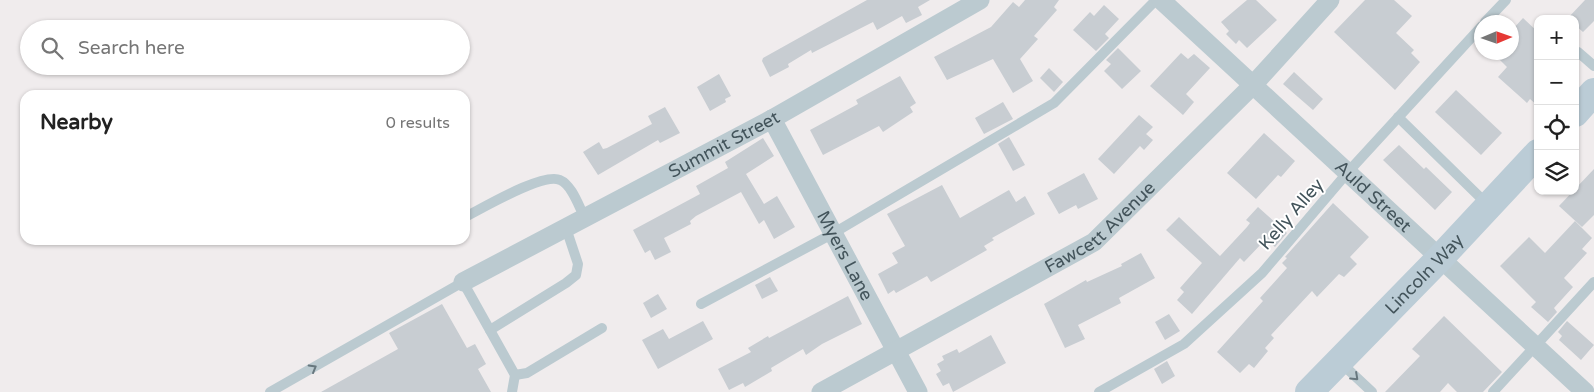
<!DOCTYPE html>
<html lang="en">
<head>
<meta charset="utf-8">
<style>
	body { margin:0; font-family:"Varela Round",sans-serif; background:#f6f6f6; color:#222 }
	.controls { position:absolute; right:15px; top:15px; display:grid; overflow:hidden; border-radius:10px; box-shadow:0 1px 4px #0004 }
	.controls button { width:45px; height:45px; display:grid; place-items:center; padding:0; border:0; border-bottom:1px solid #e0e0e0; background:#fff; color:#222; font:25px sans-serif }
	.compass { position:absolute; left:1474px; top:15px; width:45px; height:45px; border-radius:50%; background:#fff; box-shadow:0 1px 4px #0004; rotate:88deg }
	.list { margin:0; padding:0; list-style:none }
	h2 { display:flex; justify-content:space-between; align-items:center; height:65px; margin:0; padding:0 20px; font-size:21px }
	h2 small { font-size:16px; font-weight:400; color:#767676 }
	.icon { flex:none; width:28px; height:28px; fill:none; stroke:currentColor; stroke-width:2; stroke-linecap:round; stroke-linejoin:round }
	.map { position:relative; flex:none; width:1594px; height:392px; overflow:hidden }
	.search { position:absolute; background:#fff; box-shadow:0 1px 4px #0004; left:20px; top:20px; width:450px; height:55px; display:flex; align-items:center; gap:12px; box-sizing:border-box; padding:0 18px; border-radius:28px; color:#767676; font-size:19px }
	.panel { position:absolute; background:#fff; box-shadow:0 1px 4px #0004; left:20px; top:90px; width:450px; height:155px; border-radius:15px }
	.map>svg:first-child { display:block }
	.building { fill:#c8cdd2 }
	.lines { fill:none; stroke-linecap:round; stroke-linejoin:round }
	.service { stroke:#bbcad0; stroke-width:10 }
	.minor { stroke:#bbcad0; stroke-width:19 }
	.secondary { stroke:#bbccd6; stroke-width:28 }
	.oneway { stroke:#67777e }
	.labels { text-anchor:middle; stroke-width:4; stroke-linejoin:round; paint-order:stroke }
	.street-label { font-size:18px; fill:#43545b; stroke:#fff }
</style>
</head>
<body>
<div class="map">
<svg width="1594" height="392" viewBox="0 0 1594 392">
	<rect width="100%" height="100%" fill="#f0eced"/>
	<g class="building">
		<polygon points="867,0 930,0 918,7 922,15 906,23 902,16 877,30 873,22 812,53 811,50 788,64 789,67 770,77 762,61 763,58"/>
		<polygon points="1025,0 1059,0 1054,7 1057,10 1034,36 1038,39 1020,59 1033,81 1013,93 993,59 947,80 934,57 991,27 1013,2 1019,7"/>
		<polygon points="1247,0 1256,0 1277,20 1247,48 1239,40 1236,44 1226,34 1229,31 1221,22"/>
		<polygon points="1365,0 1394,0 1412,16 1396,33 1414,50 1411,53 1420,62 1395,90 1334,32"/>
		<polygon points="1585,0 1594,0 1594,21 1583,32 1575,25 1575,19 1568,18"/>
		<polygon points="1104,5 1119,19 1105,34 1109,38 1096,51 1073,30 1090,12 1094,16"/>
		<polygon points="1523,18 1538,32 1538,106 1530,99 1527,103 1498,77 1507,67 1492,52 1512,52 1512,30"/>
		<polygon points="1118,48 1141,71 1122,89 1104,71 1111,64 1106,60"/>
		<polygon points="1181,53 1188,59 1194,54 1210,68 1186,94 1194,102 1183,115 1150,86"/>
		<polygon points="1049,68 1063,82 1054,92 1040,78"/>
		<polygon points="1294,72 1323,99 1313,110 1283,84"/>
		<polygon points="719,74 731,96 725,99 726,102 710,111 697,87"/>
		<polygon points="900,76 916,103 910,107 913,112 883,132 879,126 823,155 810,130 858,104 856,100"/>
		<polygon points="1456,90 1502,133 1481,155 1435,112"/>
		<polygon points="1003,102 1013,119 984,134 975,118"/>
		<polygon points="665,107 680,133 660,143 658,140 598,175 583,152 599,142 603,149 607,148 652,124 648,116"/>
		<polygon points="1139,115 1153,127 1146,134 1153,140 1144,150 1140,146 1114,174 1098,159"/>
		<polygon points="1264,133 1295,161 1281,177 1278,175 1256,199 1227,173"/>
		<polygon points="1009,137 1025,165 1013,171 998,144"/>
		<polygon points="763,138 774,156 746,174 764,204 777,196 795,227 774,239 764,220 759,224 741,192 696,216 690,221 691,224 664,238 671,252 655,260 650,250 645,253 633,230 700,194 696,186 728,168 725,162"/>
		<polygon points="1399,145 1424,169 1426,167 1452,192 1435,210 1383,160"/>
		<polygon points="1594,169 1594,215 1582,227 1559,206"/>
		<polygon points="1084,173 1098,199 1078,209 1076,205 1059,214 1047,193"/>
		<polygon points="942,185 960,218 1009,190 1016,202 1025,196 1035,214 992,238 994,240 984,246 987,250 931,282 927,276 896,293 894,290 888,294 878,274 898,263 892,253 905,246 887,214"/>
		<polygon points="1333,203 1369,237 1350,257 1357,264 1344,277 1339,274 1317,297 1312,291 1271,335 1274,338 1265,348 1268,351 1254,368 1249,364 1240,373 1217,352 1263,301 1260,298 1287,268 1282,263 1287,258 1285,257"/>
		<polygon points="1258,207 1287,233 1275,247 1266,239 1244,262 1240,258 1192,314 1177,300 1184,292 1180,288 1202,263 1166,230 1179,217 1220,256 1247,227 1250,223 1246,220"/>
		<polygon points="1575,221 1592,238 1582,249 1587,253 1564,278 1573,287 1554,308 1557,312 1548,322 1531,307 1536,302 1500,266 1529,237 1545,253"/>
		<polygon points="1141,253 1155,278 1119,298 1121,303 1078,325 1085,339 1065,348 1044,304 1086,280 1087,282 1122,266 1121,264"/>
		<polygon points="770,277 778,291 762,299 755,285"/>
		<polygon points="658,294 667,309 651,318 643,303"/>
		<polygon points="848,296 862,324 822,344 806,355 803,349 771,368 772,371 745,387 743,383 729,390 718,369 751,352 748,348 768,336 769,338"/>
		<polygon points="442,304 467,348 475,344 486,364 478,369 491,392 321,392 398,349 389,333"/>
		<polygon points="1169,314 1180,331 1165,340 1155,322"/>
		<polygon points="1444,316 1502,372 1483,392 1457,392 1448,383 1440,392 1385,392 1420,356 1412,349"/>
		<polygon points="703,321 713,339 658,369 642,340 663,329 669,339"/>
		<polygon points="1567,321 1594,345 1581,360 1559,340 1562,336 1558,332"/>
		<polygon points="991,335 1006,363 953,392 949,383 943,386 936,374 941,371 937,364 944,360 942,356 957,349 959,353"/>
		<polygon points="1167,361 1175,376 1162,384 1154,369"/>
	</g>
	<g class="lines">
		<g class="service">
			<polyline points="1485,22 1506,0"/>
			<polyline points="1578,52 1594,66"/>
			<polyline points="1398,117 1489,206"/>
			<path d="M 465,217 C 483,208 543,172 560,180 C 572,185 579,207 585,218"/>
			<polyline points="701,304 832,234 1054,103 1156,0"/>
			<polyline points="490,330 566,283 576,275 578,264 566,228"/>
			<polyline points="1340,362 1372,392"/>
			<polyline points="515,375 527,373 602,328"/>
			<polyline points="270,392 463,282 515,375 512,392"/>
			<polyline points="1099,392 1184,344 1262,273 1348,172 1482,26"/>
			<polyline points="1493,392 1594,282"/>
		</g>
		<g class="minor">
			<path id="s1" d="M 1161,0 L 1585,392"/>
			<path id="s2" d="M 772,119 L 918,392"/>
			<path id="s3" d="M 463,282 L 772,119 L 980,0"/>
			<path id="s4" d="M 821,392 L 1094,242 L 1253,85 L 1330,0"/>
		</g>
		<g class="secondary">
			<polyline points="1575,113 1594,92"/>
			<path id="s5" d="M 1309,392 L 1441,257 L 1538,153"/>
		</g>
	</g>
	<defs><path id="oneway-chevron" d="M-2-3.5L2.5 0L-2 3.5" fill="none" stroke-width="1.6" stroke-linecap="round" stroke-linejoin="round" transform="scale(1.25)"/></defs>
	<g class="oneway">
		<use href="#oneway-chevron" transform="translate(313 368) rotate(-30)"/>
		<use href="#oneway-chevron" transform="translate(1355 377) rotate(43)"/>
	</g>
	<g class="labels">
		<g class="street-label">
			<text dy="6" stroke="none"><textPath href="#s3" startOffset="295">Summit Street</textPath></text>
			<text dy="6" stroke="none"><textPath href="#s1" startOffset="289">Auld Street</textPath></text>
			<text transform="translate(1291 214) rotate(-49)" y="6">Kelly Alley</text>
			<text dy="6" stroke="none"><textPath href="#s4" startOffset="325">Fawcett Avenue</textPath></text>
			<text dy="6" stroke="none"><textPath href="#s2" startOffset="155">Myers Lane</textPath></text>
			<text dy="6" stroke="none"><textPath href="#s5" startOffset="165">Lincoln Way</textPath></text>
		</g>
	</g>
</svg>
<div class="controls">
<button>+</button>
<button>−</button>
<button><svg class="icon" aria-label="locate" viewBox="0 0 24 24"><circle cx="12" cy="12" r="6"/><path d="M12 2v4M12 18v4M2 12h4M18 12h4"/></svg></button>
<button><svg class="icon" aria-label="layers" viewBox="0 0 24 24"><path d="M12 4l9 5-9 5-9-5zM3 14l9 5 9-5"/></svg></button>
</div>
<svg class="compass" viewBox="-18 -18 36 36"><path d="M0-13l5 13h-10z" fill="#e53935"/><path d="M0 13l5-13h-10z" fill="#767676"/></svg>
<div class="search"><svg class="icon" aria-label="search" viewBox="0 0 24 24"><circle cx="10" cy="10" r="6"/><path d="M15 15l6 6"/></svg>Search here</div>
<section class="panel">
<h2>Nearby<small>0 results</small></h2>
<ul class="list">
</ul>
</section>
</div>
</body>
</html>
